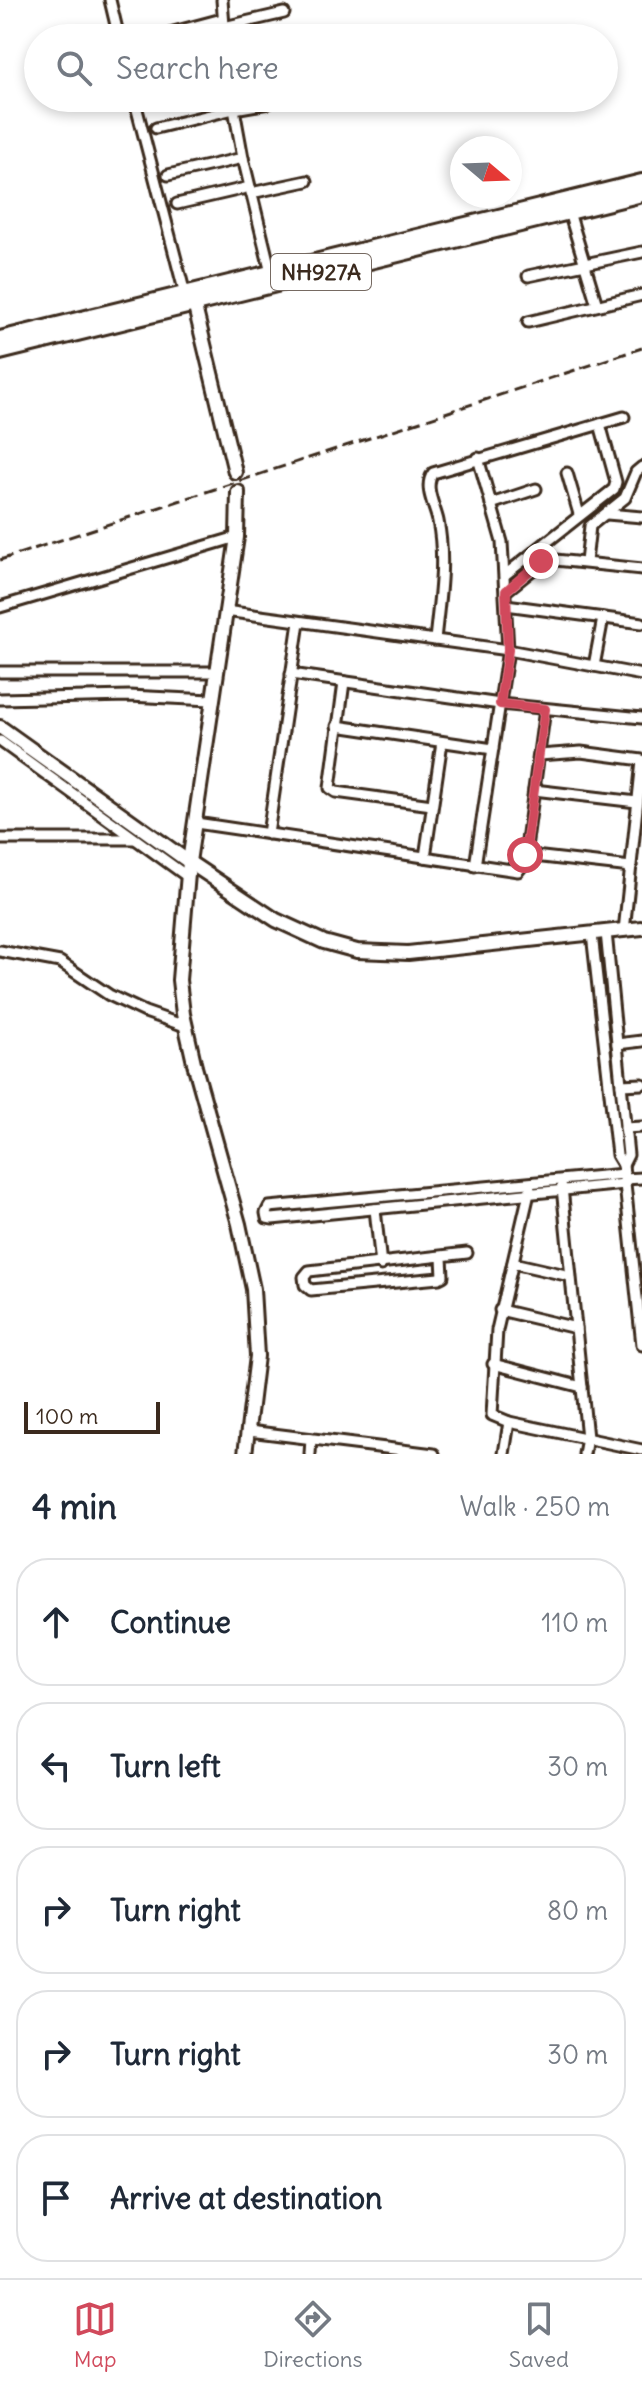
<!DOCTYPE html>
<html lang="en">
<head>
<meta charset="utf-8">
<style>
	body { margin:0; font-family:Delius,sans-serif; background:#f2f2f3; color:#1f2937 }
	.compass { position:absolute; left:450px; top:136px; width:72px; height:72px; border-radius:50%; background:#fff; box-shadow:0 4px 12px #0003; rotate:109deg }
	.scale { position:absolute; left:24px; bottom:20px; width:136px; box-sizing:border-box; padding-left:8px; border:4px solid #3b2a1e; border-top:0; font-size:22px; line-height:28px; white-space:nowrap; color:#3b2a1e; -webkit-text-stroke:6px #fff; paint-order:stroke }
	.stop { position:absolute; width:24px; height:24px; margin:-18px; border:6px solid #d1495b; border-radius:50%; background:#fff }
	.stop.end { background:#d1495b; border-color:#fff; box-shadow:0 2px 8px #0008 }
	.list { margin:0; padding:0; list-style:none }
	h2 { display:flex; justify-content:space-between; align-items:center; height:104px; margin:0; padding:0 32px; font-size:34px }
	h2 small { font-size:26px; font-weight:400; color:#747a83 }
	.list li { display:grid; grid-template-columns:52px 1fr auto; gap:24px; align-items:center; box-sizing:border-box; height:128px; margin:0 16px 16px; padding:0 16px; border:2px solid #e0e1e3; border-radius:32px }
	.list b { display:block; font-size:30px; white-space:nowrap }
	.list em { font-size:26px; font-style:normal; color:#747a83 }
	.icon { flex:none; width:44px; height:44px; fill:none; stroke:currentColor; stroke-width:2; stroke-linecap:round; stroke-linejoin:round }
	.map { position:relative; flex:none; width:642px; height:1454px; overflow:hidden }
	.search { position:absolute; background:#fff; box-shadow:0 4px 12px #0003; left:24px; right:24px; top:24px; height:88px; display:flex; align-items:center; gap:20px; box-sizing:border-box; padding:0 28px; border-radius:44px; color:#747a83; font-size:30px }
	.sheet { height:824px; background:#fff }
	nav { display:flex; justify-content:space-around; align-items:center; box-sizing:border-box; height:112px; border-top:2px solid #e0e1e3; background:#fff; font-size:22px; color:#747a83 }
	nav a { display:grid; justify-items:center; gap:4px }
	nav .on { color:#d1495b }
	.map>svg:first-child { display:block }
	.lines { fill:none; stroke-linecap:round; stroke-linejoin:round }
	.minor-casing { stroke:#3b2a1e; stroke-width:15 }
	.major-casing { stroke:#3b2a1e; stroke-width:18 }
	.highway-casing { stroke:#3b2a1e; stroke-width:20 }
	.minor { stroke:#fff; stroke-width:9 }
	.major { stroke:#fff; stroke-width:12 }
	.highway { stroke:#fff; stroke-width:14 }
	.rail { stroke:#3b2a1e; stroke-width:3; stroke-dasharray:12 6; stroke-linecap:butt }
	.route { stroke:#d1495b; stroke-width:10 }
	.labels { text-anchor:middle; stroke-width:6; stroke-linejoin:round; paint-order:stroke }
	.shield { fill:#fff; stroke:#766a62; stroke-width:2 }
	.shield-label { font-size:22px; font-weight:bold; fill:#3b2a1e }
</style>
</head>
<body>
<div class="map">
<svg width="642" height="1454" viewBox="0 0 642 1454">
	<rect width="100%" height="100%" fill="#fff"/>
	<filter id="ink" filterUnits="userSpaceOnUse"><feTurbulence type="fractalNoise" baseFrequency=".0125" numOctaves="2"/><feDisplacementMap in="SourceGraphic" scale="16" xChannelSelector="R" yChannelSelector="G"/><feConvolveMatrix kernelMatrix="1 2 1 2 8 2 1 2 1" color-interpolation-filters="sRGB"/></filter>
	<g filter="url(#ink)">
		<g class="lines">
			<g class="minor-casing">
				<g id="minor">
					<polyline points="110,0 119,38"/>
					<polyline points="222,0 225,38"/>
					<polyline points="224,27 284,13"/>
					<polyline points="151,38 222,19"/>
					<polyline points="134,98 185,294"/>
					<polyline points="232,98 243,158 271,273"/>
					<polyline points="156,128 234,109 269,103"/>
					<polyline points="168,175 243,158"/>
					<polyline points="251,193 307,181"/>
					<polyline points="177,204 250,187"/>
					<polyline points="569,212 597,305"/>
					<polyline points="528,276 642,252"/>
					<polyline points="528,322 642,295"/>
					<polyline points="567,473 579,514"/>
					<polyline points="491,504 536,489"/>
					<polyline points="607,514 642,517"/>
					<polyline points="586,562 590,526 625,498 636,472 642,467"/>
					<polyline points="505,575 614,489 616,482 600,424"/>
					<polyline points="506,591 546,559 642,569"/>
					<polyline points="506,605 642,623"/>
					<polyline points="0,607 237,537"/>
					<polyline points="225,611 508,650 642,675"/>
					<path d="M 435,640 C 439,600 446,561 438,521 C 435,506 423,487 433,473 L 624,417"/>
					<polyline points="594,666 603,618"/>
					<polyline points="0,672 216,672"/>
					<polyline points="291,674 500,704 642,718"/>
					<polyline points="344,682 330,788 336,792 432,805"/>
					<polyline points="0,699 129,696 211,700"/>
					<polyline points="337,726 493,749"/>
					<polyline points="0,741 188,877"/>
					<polyline points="539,755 581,752 642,760"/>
					<polyline points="534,790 637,802"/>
					<polyline points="196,823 518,871 523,865 525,855 545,709"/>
					<polyline points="268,834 299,622"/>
					<polyline points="0,839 133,839"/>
					<polyline points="525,855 631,867"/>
					<polyline points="425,857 442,742"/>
					<polyline points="475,866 508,650 502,542 478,458"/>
					<polyline points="624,931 642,761"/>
					<polyline points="606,932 628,1155 623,1165"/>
					<polyline points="592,934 617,1155 623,1165 642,1345"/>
					<polyline points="0,951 60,962 109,995 145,1012 185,1026"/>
					<polyline points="617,1044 642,1041"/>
					<polyline points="621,1085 642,1084"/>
					<polyline points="625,1128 642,1127"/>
					<polyline points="624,1174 269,1207 266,1213 267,1218 272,1219 625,1184"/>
					<polyline points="624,1179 642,1178"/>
					<polyline points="562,1187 587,1438 584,1454"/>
					<polyline points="530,1189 497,1330 492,1415 509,1422 642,1450"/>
					<polyline points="375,1209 381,1265"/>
					<polyline points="442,1258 443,1276 439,1278 311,1290 305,1285 304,1277 309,1271 467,1253"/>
					<polyline points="513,1263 570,1276"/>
					<polyline points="500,1310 576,1328"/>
					<polyline points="493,1364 582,1387"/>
					<polyline points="249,1431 434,1454"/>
					<polyline points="310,1454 311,1439"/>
					<polyline points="504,1454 509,1422"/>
				</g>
			</g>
			<g class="major-casing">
				<g id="major">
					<polyline points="194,303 235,472"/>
					<polyline points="238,492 237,537 189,862 179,980 183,1014 195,1067 239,1224 253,1289 257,1356 245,1454"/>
					<polyline points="0,727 189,862 276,920 324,942 357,951 408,953 642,928"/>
				</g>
			</g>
			<g class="highway-casing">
				<g id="highway">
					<polyline points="0,339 642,182"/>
					<polyline points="0,352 642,194"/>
				</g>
			</g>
			<use href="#minor" class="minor"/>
			<use href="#major" class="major"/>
			<use href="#highway" class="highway"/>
			<polyline class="rail" points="0,560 642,348"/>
		</g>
	</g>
	<g class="lines" filter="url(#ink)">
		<polyline class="route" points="525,855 545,709 500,704 508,650 506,591 541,561"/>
	</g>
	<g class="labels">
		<rect class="shield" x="271" y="254" width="100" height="36" rx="6"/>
		<g class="shield-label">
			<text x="321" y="280">NH927A</text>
		</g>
	</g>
</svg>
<svg class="compass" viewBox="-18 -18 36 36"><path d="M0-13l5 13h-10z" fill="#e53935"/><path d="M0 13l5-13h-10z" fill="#747a83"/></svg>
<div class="scale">100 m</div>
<div class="stop" style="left:525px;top:855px"></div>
<div class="stop end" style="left:541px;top:561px"></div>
<div class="search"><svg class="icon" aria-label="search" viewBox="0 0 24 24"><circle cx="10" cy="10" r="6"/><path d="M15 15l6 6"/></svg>Search here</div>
</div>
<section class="sheet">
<h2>4 min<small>Walk · 250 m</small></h2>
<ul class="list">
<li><svg class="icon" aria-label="ahead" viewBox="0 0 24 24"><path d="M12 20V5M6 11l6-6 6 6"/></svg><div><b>Continue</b></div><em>110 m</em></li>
<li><svg class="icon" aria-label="left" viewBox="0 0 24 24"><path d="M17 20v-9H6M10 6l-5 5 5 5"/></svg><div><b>Turn left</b></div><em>30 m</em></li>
<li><svg class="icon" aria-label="right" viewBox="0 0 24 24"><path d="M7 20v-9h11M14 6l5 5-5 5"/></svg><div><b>Turn right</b></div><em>80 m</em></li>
<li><svg class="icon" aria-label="right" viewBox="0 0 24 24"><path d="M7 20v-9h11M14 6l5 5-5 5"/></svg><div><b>Turn right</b></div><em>30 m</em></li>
<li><svg class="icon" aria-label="arrive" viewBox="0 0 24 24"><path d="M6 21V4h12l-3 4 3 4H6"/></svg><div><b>Arrive at destination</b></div></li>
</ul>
</section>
<nav>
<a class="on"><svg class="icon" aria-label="map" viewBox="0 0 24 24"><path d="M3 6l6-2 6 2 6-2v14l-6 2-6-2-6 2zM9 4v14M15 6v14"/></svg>Map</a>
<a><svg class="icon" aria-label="directions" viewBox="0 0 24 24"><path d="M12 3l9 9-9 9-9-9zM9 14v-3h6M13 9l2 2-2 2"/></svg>Directions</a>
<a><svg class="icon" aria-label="saved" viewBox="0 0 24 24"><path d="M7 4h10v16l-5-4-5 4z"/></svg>Saved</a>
</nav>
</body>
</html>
